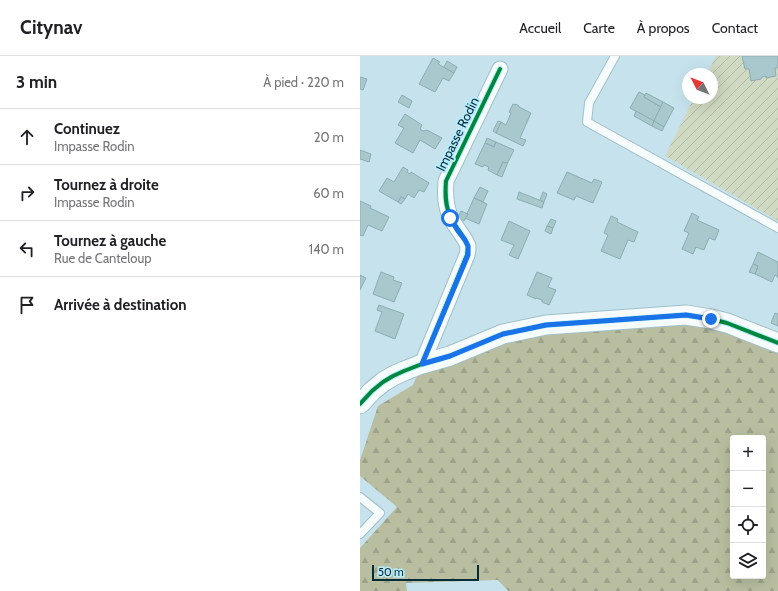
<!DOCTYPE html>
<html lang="fr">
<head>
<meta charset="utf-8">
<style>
	body { margin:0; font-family:Cabin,sans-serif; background:#f6f6f6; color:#202124 }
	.controls { position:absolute; right:12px; bottom:12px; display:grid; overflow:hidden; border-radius:4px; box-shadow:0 4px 16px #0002 }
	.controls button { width:36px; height:36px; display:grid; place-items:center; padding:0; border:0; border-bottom:1px solid #e0e0e0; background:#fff; color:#202124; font:20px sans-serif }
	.compass { position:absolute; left:322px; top:12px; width:36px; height:36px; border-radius:50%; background:#fff; box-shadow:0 4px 16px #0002; rotate:312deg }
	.scale { position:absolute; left:12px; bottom:10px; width:107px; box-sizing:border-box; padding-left:4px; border:2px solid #022c37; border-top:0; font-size:11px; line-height:14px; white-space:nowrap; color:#022c37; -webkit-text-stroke:3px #b7ebfc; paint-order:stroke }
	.stop { position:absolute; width:12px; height:12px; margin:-9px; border:3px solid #1a73e8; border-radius:50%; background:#fff }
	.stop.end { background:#1a73e8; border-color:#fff; box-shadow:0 1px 4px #0008 }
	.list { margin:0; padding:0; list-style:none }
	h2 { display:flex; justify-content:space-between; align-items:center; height:52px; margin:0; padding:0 16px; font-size:17px }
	h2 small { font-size:13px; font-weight:400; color:#757577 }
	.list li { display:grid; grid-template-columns:26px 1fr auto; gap:12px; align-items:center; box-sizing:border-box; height:56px; padding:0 16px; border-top:1px solid #e0e0e0 }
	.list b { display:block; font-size:15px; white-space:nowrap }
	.list p { margin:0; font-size:13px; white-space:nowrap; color:#757577 }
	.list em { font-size:13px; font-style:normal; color:#757577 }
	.icon { flex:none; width:22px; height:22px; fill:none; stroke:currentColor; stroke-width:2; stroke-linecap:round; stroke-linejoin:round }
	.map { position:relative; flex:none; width:418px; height:535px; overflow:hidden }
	header { display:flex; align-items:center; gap:24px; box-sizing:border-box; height:56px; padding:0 20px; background:#fff; border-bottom:1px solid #e0e0e0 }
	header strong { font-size:19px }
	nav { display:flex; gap:22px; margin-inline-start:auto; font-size:14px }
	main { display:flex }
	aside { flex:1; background:#fff }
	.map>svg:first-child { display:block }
	.forest { fill:url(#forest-firs); fill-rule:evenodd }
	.garden { fill:url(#garden-furrows) }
	.building { fill:#a9c8cd; stroke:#8badb3 }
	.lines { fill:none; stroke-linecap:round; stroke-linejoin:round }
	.service-casing { stroke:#a0bfc9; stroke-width:10 }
	.minor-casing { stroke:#a0bfc9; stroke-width:17 }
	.tertiary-casing { stroke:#a0bfc9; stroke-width:21 }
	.service { stroke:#f6fbfc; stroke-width:8 }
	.minor { stroke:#f6fbfc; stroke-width:15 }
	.tertiary { stroke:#f6fbfc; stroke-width:19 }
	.cycleway-casing { stroke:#b7ebfc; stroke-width:6 }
	.cycleway { stroke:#00873e; stroke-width:4 }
	.route { stroke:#1a73e8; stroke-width:5 }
	.labels { text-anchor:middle; stroke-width:4; stroke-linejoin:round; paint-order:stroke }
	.street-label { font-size:13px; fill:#022c37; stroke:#b7ebfc }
</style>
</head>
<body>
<header>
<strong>Citynav</strong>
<nav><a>Accueil</a><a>Carte</a><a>À propos</a><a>Contact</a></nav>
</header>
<main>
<aside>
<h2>3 min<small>À pied · 220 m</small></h2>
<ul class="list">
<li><svg class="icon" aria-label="ahead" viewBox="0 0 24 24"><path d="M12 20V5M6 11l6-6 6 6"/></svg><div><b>Continuez</b><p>Impasse Rodin</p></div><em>20 m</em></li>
<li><svg class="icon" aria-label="right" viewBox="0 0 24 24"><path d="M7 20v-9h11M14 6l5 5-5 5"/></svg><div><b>Tournez à droite</b><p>Impasse Rodin</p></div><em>60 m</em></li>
<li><svg class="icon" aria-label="left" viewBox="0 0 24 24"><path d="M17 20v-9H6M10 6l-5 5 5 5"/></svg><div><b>Tournez à gauche</b><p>Rue de Canteloup</p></div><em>140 m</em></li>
<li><svg class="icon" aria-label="arrive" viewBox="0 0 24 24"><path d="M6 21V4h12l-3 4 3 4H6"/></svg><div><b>Arrivée à destination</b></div></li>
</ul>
</aside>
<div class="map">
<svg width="418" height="535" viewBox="0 0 418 535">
	<defs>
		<pattern id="forest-firs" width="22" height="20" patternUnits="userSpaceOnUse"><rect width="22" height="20" fill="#b8be9f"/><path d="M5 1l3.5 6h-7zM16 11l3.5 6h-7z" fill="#9da38a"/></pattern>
		<pattern id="garden-furrows" width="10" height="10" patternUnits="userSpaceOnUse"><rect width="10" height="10" fill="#d0d9c1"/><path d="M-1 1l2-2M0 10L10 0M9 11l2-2" fill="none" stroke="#b1baa6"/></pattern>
	</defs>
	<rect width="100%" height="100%" fill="#c6e3ed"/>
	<path class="forest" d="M 326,259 L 418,287 L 418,535 L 148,535 L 138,524 L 46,527 L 47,535 L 0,535 L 0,492 L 37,451 L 0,420 L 0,404 L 18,350 L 53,329 L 62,308 L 143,278 ZM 373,382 L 403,382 L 403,520 L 373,520 Z"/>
	<polygon class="garden" points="356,0 418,0 418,165 305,100 334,42 352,42 352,18 347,18"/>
	<g class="building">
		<polygon points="382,0 418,0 418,11 415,12 416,20 406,22 406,20 402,21 401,23 391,25 389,13 385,13"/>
		<polygon points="73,2 80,6 78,8 94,17 89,25 83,22 75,36 59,28"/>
		<polygon points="87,5 97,11 94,17 84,11"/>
		<polygon points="0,21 7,23 3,34 0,33"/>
		<polygon points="279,36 285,39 284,41 301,51 294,65 270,52"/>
		<polygon points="286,37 303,46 301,51 284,41"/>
		<polygon points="42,39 52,45 49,52 38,46"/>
		<polygon points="303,46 314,52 304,71 294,65"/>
		<polygon points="153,48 155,49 156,48 159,50 159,51 171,57 160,82 166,84 163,90 136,77 141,66 146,69 151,57 149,56"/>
		<polygon points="276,55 294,65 292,70 274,60"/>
		<polygon points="45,58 62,69 60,73 63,75 67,74 82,82 75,93 60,84 53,97 35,87 44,72 38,69"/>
		<polygon points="138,65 141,66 136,77 133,75"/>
		<polygon points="294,65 304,71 302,75 292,70"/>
		<polygon points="127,82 136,86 134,91 125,87"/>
		<polygon points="136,86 154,94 148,106 145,107 143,106 137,119 128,114 129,111 124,109 123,111 115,108 125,87 134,91"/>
		<polygon points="0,94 11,98 9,106 0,103"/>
		<polygon points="143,106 145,107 148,106 142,121 137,119"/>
		<polygon points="43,111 48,114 47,116 50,118 51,116 69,127 64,136 59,134 54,142 48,138 45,143 41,141 38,146 19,135 27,122 34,126"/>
		<polygon points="207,116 232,127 234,123 242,126 233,147 216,140 214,144 197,137"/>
		<polygon points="120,131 128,135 123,146 114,142"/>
		<polygon points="159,136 184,146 182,152 157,143"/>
		<polygon points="183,136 187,138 184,146 180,144"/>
		<polygon points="41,141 45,143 41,148 38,146"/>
		<polygon points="114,142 127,148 119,168 105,162"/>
		<polygon points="0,145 11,150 10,152 29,161 22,175 8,169 3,180 0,179"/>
		<polygon points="101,155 108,158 104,165 98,161"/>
		<polygon points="332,157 339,161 337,164 359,174 355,184 349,182 344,194 336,191 333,198 322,193 329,177 324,175"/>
		<polygon points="251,160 258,163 257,166 278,176 274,186 268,184 260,203 241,195 248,179 244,177"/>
		<polygon points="191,163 196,165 193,172 187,170"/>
		<polygon points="149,165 170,175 158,203 149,199 154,189 141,184"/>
		<polygon points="187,170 193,172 191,178 185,175"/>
		<polygon points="398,196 418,206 418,222 417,220 415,219 412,226 395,218 398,210 393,208"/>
		<polygon points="393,208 398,210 395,218 389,216"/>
		<polygon points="21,216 34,221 33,224 42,227 34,246 13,238"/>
		<polygon points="177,216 192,222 188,231 196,234 189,249 182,246 182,244 176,242 176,243 167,239"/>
		<polygon points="0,219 6,222 0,234"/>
		<polygon points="19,249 44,258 35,283 15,275 22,256 17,254"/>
		<polygon points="415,257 418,258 418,270 411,267"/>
	</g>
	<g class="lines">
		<g class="service-casing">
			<g id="service">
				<polyline points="255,0 229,47 227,66 418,172"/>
				<polyline points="0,441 20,457 0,478"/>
			</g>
		</g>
		<g class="minor-casing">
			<path id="minor" d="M 62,308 L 107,199 C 108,196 108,193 108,190 C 105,181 95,171 91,162 C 85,150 85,138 86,125 L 140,13"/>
		</g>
		<g class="tertiary-casing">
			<polyline id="tertiary" points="0,348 12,335 23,326 33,320 44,315 62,308 90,300 143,278 186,269 326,259 351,263 367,267 418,287"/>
		</g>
		<use href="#service" class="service"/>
		<use href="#minor" class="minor"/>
		<use href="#tertiary" class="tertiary"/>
		<g class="cycleway-casing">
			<g id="cycleway">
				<path d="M 62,308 L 107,199 C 108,196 108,193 108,190 C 105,181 95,171 91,162 C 85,150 85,138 86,125 L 140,13"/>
				<polyline points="0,348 12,335 23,326 33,320 44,315 62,308 90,300 143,278 186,269 326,259 351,263 367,267 418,287"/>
			</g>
		</g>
		<use href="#cycleway" class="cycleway"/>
	</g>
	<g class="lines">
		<polyline class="route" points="90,162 98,175 105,184 108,190 108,199 62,308 90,300 143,278 186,269 326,259 351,263"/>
	</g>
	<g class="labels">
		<g class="street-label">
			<text transform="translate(97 78) rotate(-64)" y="5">Impasse Rodin</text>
		</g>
	</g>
</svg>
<div class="controls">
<button>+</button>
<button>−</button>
<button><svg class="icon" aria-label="locate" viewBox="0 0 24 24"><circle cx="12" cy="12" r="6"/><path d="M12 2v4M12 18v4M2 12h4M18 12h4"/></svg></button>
<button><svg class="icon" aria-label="layers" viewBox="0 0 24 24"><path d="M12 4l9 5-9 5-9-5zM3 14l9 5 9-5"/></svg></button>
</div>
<svg class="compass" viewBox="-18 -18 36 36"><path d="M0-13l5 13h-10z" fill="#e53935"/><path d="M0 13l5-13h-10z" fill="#757577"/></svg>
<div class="scale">50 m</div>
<div class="stop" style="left:90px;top:162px"></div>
<div class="stop end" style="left:351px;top:263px"></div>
</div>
</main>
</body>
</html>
